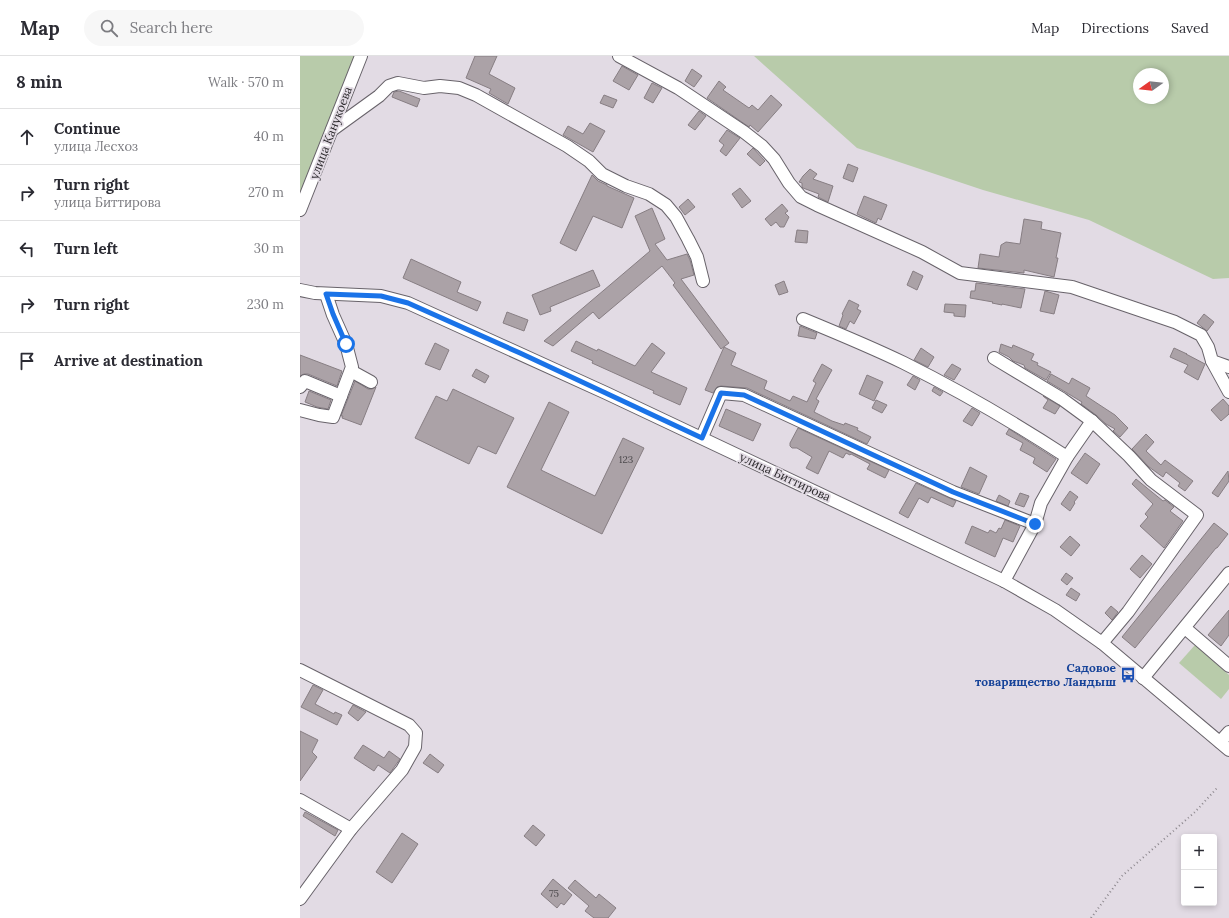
<!DOCTYPE html>
<html lang="en">
<head>
<meta charset="utf-8">
<style>
	body { margin:0; font-family:Lora,serif; background:#f7f7f7; color:#2b2b33 }
	.controls { position:absolute; right:12px; bottom:12px; display:grid; overflow:hidden; border-radius:4px; box-shadow:0 2px 6px #0003 }
	.controls button { width:36px; height:36px; display:grid; place-items:center; padding:0; border:0; border-bottom:1px solid #e1e1e2; background:#fff; color:#2b2b33; font:20px sans-serif }
	.compass { position:absolute; left:833px; top:12px; width:36px; height:36px; border-radius:50%; background:#fff; box-shadow:0 2px 6px #0003; rotate:255deg }
	.stop { position:absolute; width:12px; height:12px; margin:-9px; border:3px solid #1a73e8; border-radius:50%; background:#fff }
	.stop.end { background:#1a73e8; border-color:#fff; box-shadow:0 1px 4px #0008 }
	.list { margin:0; padding:0; list-style:none }
	h2 { display:flex; justify-content:space-between; align-items:center; height:52px; margin:0; padding:0 16px; font-size:17px }
	h2 small { font-size:13px; font-weight:400; color:#7c7c81 }
	.list li { display:grid; grid-template-columns:26px 1fr auto; gap:12px; align-items:center; box-sizing:border-box; height:56px; padding:0 16px; border-top:1px solid #e1e1e2 }
	.list b { display:block; font-size:15px; white-space:nowrap }
	.list p { margin:0; font-size:13px; white-space:nowrap; color:#7c7c81 }
	.list em { font-size:13px; font-style:normal; color:#7c7c81 }
	.icon { flex:none; width:22px; height:22px; fill:none; stroke:currentColor; stroke-width:2; stroke-linecap:round; stroke-linejoin:round }
	.map { position:relative; flex:none; width:929px; height:862px; overflow:hidden }
	header { display:flex; align-items:center; gap:24px; box-sizing:border-box; height:56px; padding:0 20px; background:#fff; border-bottom:1px solid #e1e1e2 }
	header strong { font-size:19px }
	nav { display:flex; gap:22px; margin-inline-start:auto; font-size:14px }
	.search { width:280px; height:36px; background:#f7f7f7; display:flex; align-items:center; gap:10px; box-sizing:border-box; padding:0 14px; border-radius:22px; color:#7c7c81; font-size:15px }
	main { display:flex }
	aside { flex:1; background:#fff }
	.map>svg:first-child { display:block }
	.green { fill:#b8cbaa; fill-rule:evenodd }
	.building { fill:#aba2a7; stroke:#877e83 }
	.lines { fill:none; stroke-linecap:round; stroke-linejoin:round }
	.minor-casing { stroke:#68636a; stroke-width:14 }
	.path { stroke:#8d888e; stroke-width:2; stroke-dasharray:1 3; stroke-linecap:butt }
	.minor { stroke:#fff; stroke-width:12 }
	.route { stroke:#1a73e8; stroke-width:5 }
	.labels { text-anchor:middle; stroke-width:3.5; stroke-linejoin:round; paint-order:stroke }
	.number-label { font-size:10px; fill:#4d4a4d }
	.street-label { font-size:12px; fill:#2e2c2f; stroke:#e2dbe4 }
	.transit-label { font-size:12px; font-weight:bold; fill:#164399; stroke:#e2dbe4; text-anchor:end }
</style>
</head>
<body>
<header>
<strong>Map</strong>
<div class="search"><svg class="icon" aria-label="search" viewBox="0 0 24 24"><circle cx="10" cy="10" r="6"/><path d="M15 15l6 6"/></svg>Search here</div>
<nav><a>Map</a><a>Directions</a><a>Saved</a></nav>
</header>
<main>
<aside>
<h2>8 min<small>Walk · 570 m</small></h2>
<ul class="list">
<li><svg class="icon" aria-label="ahead" viewBox="0 0 24 24"><path d="M12 20V5M6 11l6-6 6 6"/></svg><div><b>Continue</b><p>улица Лесхоз</p></div><em>40 m</em></li>
<li><svg class="icon" aria-label="right" viewBox="0 0 24 24"><path d="M7 20v-9h11M14 6l5 5-5 5"/></svg><div><b>Turn right</b><p>улица Биттирова</p></div><em>270 m</em></li>
<li><svg class="icon" aria-label="left" viewBox="0 0 24 24"><path d="M17 20v-9H6M10 6l-5 5 5 5"/></svg><div><b>Turn left</b></div><em>30 m</em></li>
<li><svg class="icon" aria-label="right" viewBox="0 0 24 24"><path d="M7 20v-9h11M14 6l5 5-5 5"/></svg><div><b>Turn right</b></div><em>230 m</em></li>
<li><svg class="icon" aria-label="arrive" viewBox="0 0 24 24"><path d="M6 21V4h12l-3 4 3 4H6"/></svg><div><b>Arrive at destination</b></div></li>
</ul>
</aside>
<div class="map">
<svg width="929" height="862" viewBox="0 0 929 862">
	<rect width="100%" height="100%" fill="#e2dbe4"/>
	<g class="green">
		<polygon points="0,0 61,0 0,154"/>
		<path d="M 454,0 L 929,0 L 929,222 L 913,223 L 789,164 L 683,134 L 557,92 ZM 839,18 L 863,18 L 863,42 L 839,42 Z"/>
		<polygon points="895,589 929,619 929,633 921,643 879,607"/>
	</g>
	<g class="building">
		<polygon points="175,0 197,0 189,18 215,32 208,48 189,37 191,33 166,22"/>
		<polygon points="322,10 338,19 329,34 313,25"/>
		<polygon points="392,13 402,20 394,31 385,25"/>
		<polygon points="419,25 426,31 423,34 449,52 452,49 458,54 471,39 482,49 458,76 450,69 449,71 407,42"/>
		<polygon points="352,27 362,32 353,47 344,42"/>
		<polygon points="99,35 120,43 117,51 92,41 94,36"/>
		<polygon points="304,39 317,44 313,52 300,47"/>
		<polygon points="399,55 406,60 395,74 388,69"/>
		<polygon points="290,67 305,75 293,96 263,79 268,70 283,78"/>
		<polygon points="427,74 440,82 426,100 420,95 424,89 419,85"/>
		<polygon points="453,92 465,105 460,110 447,98"/>
		<polygon points="548,108 558,112 553,126 543,122"/>
		<polygon points="510,113 517,118 513,123 533,130 528,146 518,141 519,138 503,132 502,131 502,127 499,126 503,120"/>
		<polygon points="292,119 298,125 307,129 307,130 334,142 322,172 293,160 276,195 260,187"/>
		<polygon points="440,132 451,145 442,152 432,138"/>
		<polygon points="564,140 587,149 581,164 578,162 576,167 557,158"/>
		<polygon points="388,143 395,151 385,159 379,151"/>
		<polygon points="482,148 488,155 485,157 489,161 484,171 480,171 476,166 471,170 465,163"/>
		<polygon points="352,152 365,183 355,188 367,204 387,198 390,204 394,219 381,223 429,287 421,293 373,229 375,227 362,210 299,263 293,256 253,290 244,285 350,195 335,160"/>
		<polygon points="724,163 742,166 741,173 761,177 756,202 758,202 754,221 724,214 724,217 678,212 680,198 699,201 701,189 706,186 720,188"/>
		<polygon points="497,174 508,175 507,187 495,186"/>
		<polygon points="111,203 161,226 157,236 181,246 177,255 103,222"/>
		<polygon points="293,214 300,230 250,251 251,255 240,259 232,239"/>
		<polygon points="613,215 623,220 617,234 607,229"/>
		<polygon points="484,225 488,236 479,239 475,229"/>
		<polygon points="676,227 725,233 721,252 702,248 702,249 692,247 693,246 670,242 671,235 675,235"/>
		<polygon points="745,235 759,239 754,258 740,255"/>
		<polygon points="549,244 559,249 557,253 561,255 554,268 550,265 546,273 539,270 543,259 542,258"/>
		<polygon points="645,248 666,249 665,261 654,260 654,257 644,256"/>
		<polygon points="207,256 228,264 224,275 203,267"/>
		<polygon points="904,258 914,266 907,275 897,267"/>
		<polygon points="500,270 517,277 515,283 498,280"/>
		<polygon points="276,285 297,295 298,293 335,310 352,287 365,297 351,316 387,332 380,349 353,337 354,335 292,307 293,305 271,295"/>
		<polygon points="135,287 149,294 140,314 125,308"/>
		<polygon points="701,288 712,292 713,289 734,298 731,304 738,307 737,309 751,316 746,324 725,312 724,309 713,305 709,301 699,296"/>
		<polygon points="424,291 436,297 431,309 467,325 464,333 490,345 493,340 507,346 516,327 513,325 522,308 532,314 516,343 519,345 514,356 532,365 544,369 545,367 558,372 557,374 571,381 567,388 447,332 421,330 417,331 413,337 405,334"/>
		<polygon points="621,292 634,301 628,311 614,304"/>
		<polygon points="874,292 887,298 886,298 905,308 898,324 884,316 888,309 870,301"/>
		<polygon points="0,299 42,315 37,330 8,318 4,318 0,320"/>
		<polygon points="652,308 661,313 654,324 644,319"/>
		<polygon points="176,313 189,320 185,327 172,320"/>
		<polygon points="751,318 769,328 772,322 790,332 786,340 815,359 828,372 820,381 813,375 815,373 806,368 796,359 781,348 782,346 747,325"/>
		<polygon points="567,319 583,326 574,345 559,338"/>
		<polygon points="613,320 620,324 615,334 607,329"/>
		<polygon points="55,325 68,333 72,333 76,331 61,369 42,362 43,360 41,360"/>
		<polygon points="634,331 643,336 640,340 632,335"/>
		<polygon points="153,333 214,362 196,398 178,390 169,408 115,382 136,340 147,345"/>
		<polygon points="9,335 31,344 28,353 17,351 5,346"/>
		<polygon points="743,340 760,350 755,358 743,352 748,344"/>
		<polygon points="923,343 929,350 929,358 921,365 911,354"/>
		<polygon points="576,344 587,349 582,357 572,352"/>
		<polygon points="249,346 269,356 241,414 295,440 323,382 344,392 302,478 207,431"/>
		<polygon points="672,352 680,357 672,370 663,365"/>
		<polygon points="426,353 461,368 453,385 419,370"/>
		<polygon points="498,372 589,414 585,422 567,413 570,408 551,398 550,399 546,397 543,402 529,395 518,418 506,412 512,401 497,392 492,392 490,390 490,387"/>
		<polygon points="709,373 756,403 747,416 733,407 735,402 720,394 723,387 706,378"/>
		<polygon points="846,378 854,386 846,395 861,409 865,404 893,425 885,435 878,430 880,427 866,416 863,421 849,411 832,393"/>
		<polygon points="785,397 800,408 787,428 771,417"/>
		<polygon points="670,411 687,420 679,438 661,431"/>
		<polygon points="928,415 929,425 918,441 912,437"/>
		<polygon points="836,423 863,445 865,444 874,451 870,455 883,465 864,492 840,470 848,461 845,458 853,448 832,428"/>
		<polygon points="616,427 656,445 653,451 631,441 628,447 619,442 608,462 599,457"/>
		<polygon points="770,435 778,441 774,446 775,447 770,455 761,448"/>
		<polygon points="720,437 729,440 724,451 715,448"/>
		<polygon points="699,439 710,445 708,450 696,445"/>
		<polygon points="705,464 720,470 713,486 703,482 695,501 665,487 672,470 688,477 690,474 696,477 699,472 701,473"/>
		<polygon points="914,467 928,478 917,492 916,492 835,592 822,581"/>
		<polygon points="770,480 780,489 771,500 760,491"/>
		<polygon points="842,499 852,508 840,522 830,513"/>
		<polygon points="766,517 773,522 767,529 761,524"/>
		<polygon points="771,532 780,538 776,545 766,539"/>
		<polygon points="811,550 818,556 812,564 805,557"/>
		<polygon points="929,554 929,579 921,590 908,579"/>
		<polygon points="13,629 23,634 15,648 34,658 35,656 42,659 37,669 1,651"/>
		<polygon points="53,649 66,656 58,665 48,657"/>
		<polygon points="0,675 18,684 12,696 17,701 0,725"/>
		<polygon points="63,689 84,702 89,695 100,703 90,717 78,709 74,715 54,702"/>
		<polygon points="130,698 144,709 138,717 123,707"/>
		<polygon points="5,756 38,774 35,780 3,760"/>
		<polygon points="233,769 245,779 236,790 224,780"/>
		<polygon points="102,777 118,788 92,827 76,816"/>
		<polygon points="253,823 272,839 264,849 261,847 257,852 241,838"/>
		<polygon points="275,824 296,842 299,838 316,852 308,862 294,862 285,855 289,850 268,832"/>
	</g>
	<g class="lines">
		<g class="minor-casing">
			<g id="minor">
				<polyline points="319,0 378,32 444,76 462,90 474,103 489,127 501,141 517,149 622,196 660,217 772,231 875,266 901,279 908,291 912,305 929,311"/>
				<polyline points="32,74 79,40 89,30 98,27 124,32 140,30 159,32 176,39 267,90 289,105 302,118 326,130 349,138 366,149 376,161 388,183 397,201 403,225"/>
				<polyline points="0,154 61,0"/>
				<polyline points="0,234 15,237 81,240 108,247 306,337 704,525 755,554 802,587 929,694"/>
				<path d="M 503,263 C 537,277 571,291 604,307 C 660,335 715,367 767,401"/>
				<polyline points="694,302 762,343 792,365 829,400 851,424 897,459 828,556 802,587"/>
				<polyline points="912,305 929,336"/>
				<polyline points="51,315 71,326"/>
				<polyline points="0,331 5,325 41,340"/>
				<polyline points="0,354 19,359 33,361 52,311 46,288 33,259 26,238"/>
				<polyline points="402,381 421,337 444,339 653,436 735,468"/>
				<polyline points="704,525 735,468 741,447 767,401 792,365"/>
				<polyline points="885,572 929,610"/>
				<polyline points="0,614 109,669 116,677 115,691 102,714 51,773 0,843"/>
				<polyline points="843,622 929,517"/>
				<polyline points="920,686 929,676"/>
				<polyline points="0,744 51,773"/>
			</g>
		</g>
		<polyline class="path" points="791,862 822,820 895,756 917,732"/>
		<use href="#minor" class="minor"/>
	</g>
	<g class="lines">
		<polyline class="route" points="46,288 33,258 26,238 81,240 108,247 220,297 402,382 421,337 444,339 653,436 735,468"/>
	</g>
	<defs>
		<g id="bus-bare" transform="scale(1.2)"><path d="M-5-6H5V4H4V6H2V4H-2V6H-4V4H-5ZM-3.5-4V0h7V-4ZM-3.5 1.2v1.5H-2V1.2ZM2 1.2v1.5H3.5V1.2Z" fill="#1a4fb4" stroke="#e2dbe4" stroke-width="2.5" paint-order="stroke"/></g>
	</defs>
	<g fill-rule="evenodd">
		<use href="#bus-bare" x="828" y="619"/>
	</g>
	<g class="labels">
		<g class="number-label">
			<text x="326" y="407">123</text>
			<text x="254" y="841">75</text>
		</g>
		<g class="street-label">
			<text transform="translate(31 77) rotate(-69)" y="4">улица Канукоева</text>
			<text transform="translate(485 421) rotate(25)" y="4">улица Биттирова</text>
		</g>
		<g class="transit-label">
			<text x="816" y="616">Садовое<tspan x="816" dy="14">товарищество Ландыш</tspan></text>
		</g>
	</g>
</svg>
<div class="controls">
<button>+</button>
<button>−</button>
</div>
<svg class="compass" viewBox="-18 -18 36 36"><path d="M0-13l5 13h-10z" fill="#e53935"/><path d="M0 13l5-13h-10z" fill="#7c7c81"/></svg>
<div class="stop" style="left:46px;top:288px"></div>
<div class="stop end" style="left:735px;top:468px"></div>
</div>
</main>
</body>
</html>
